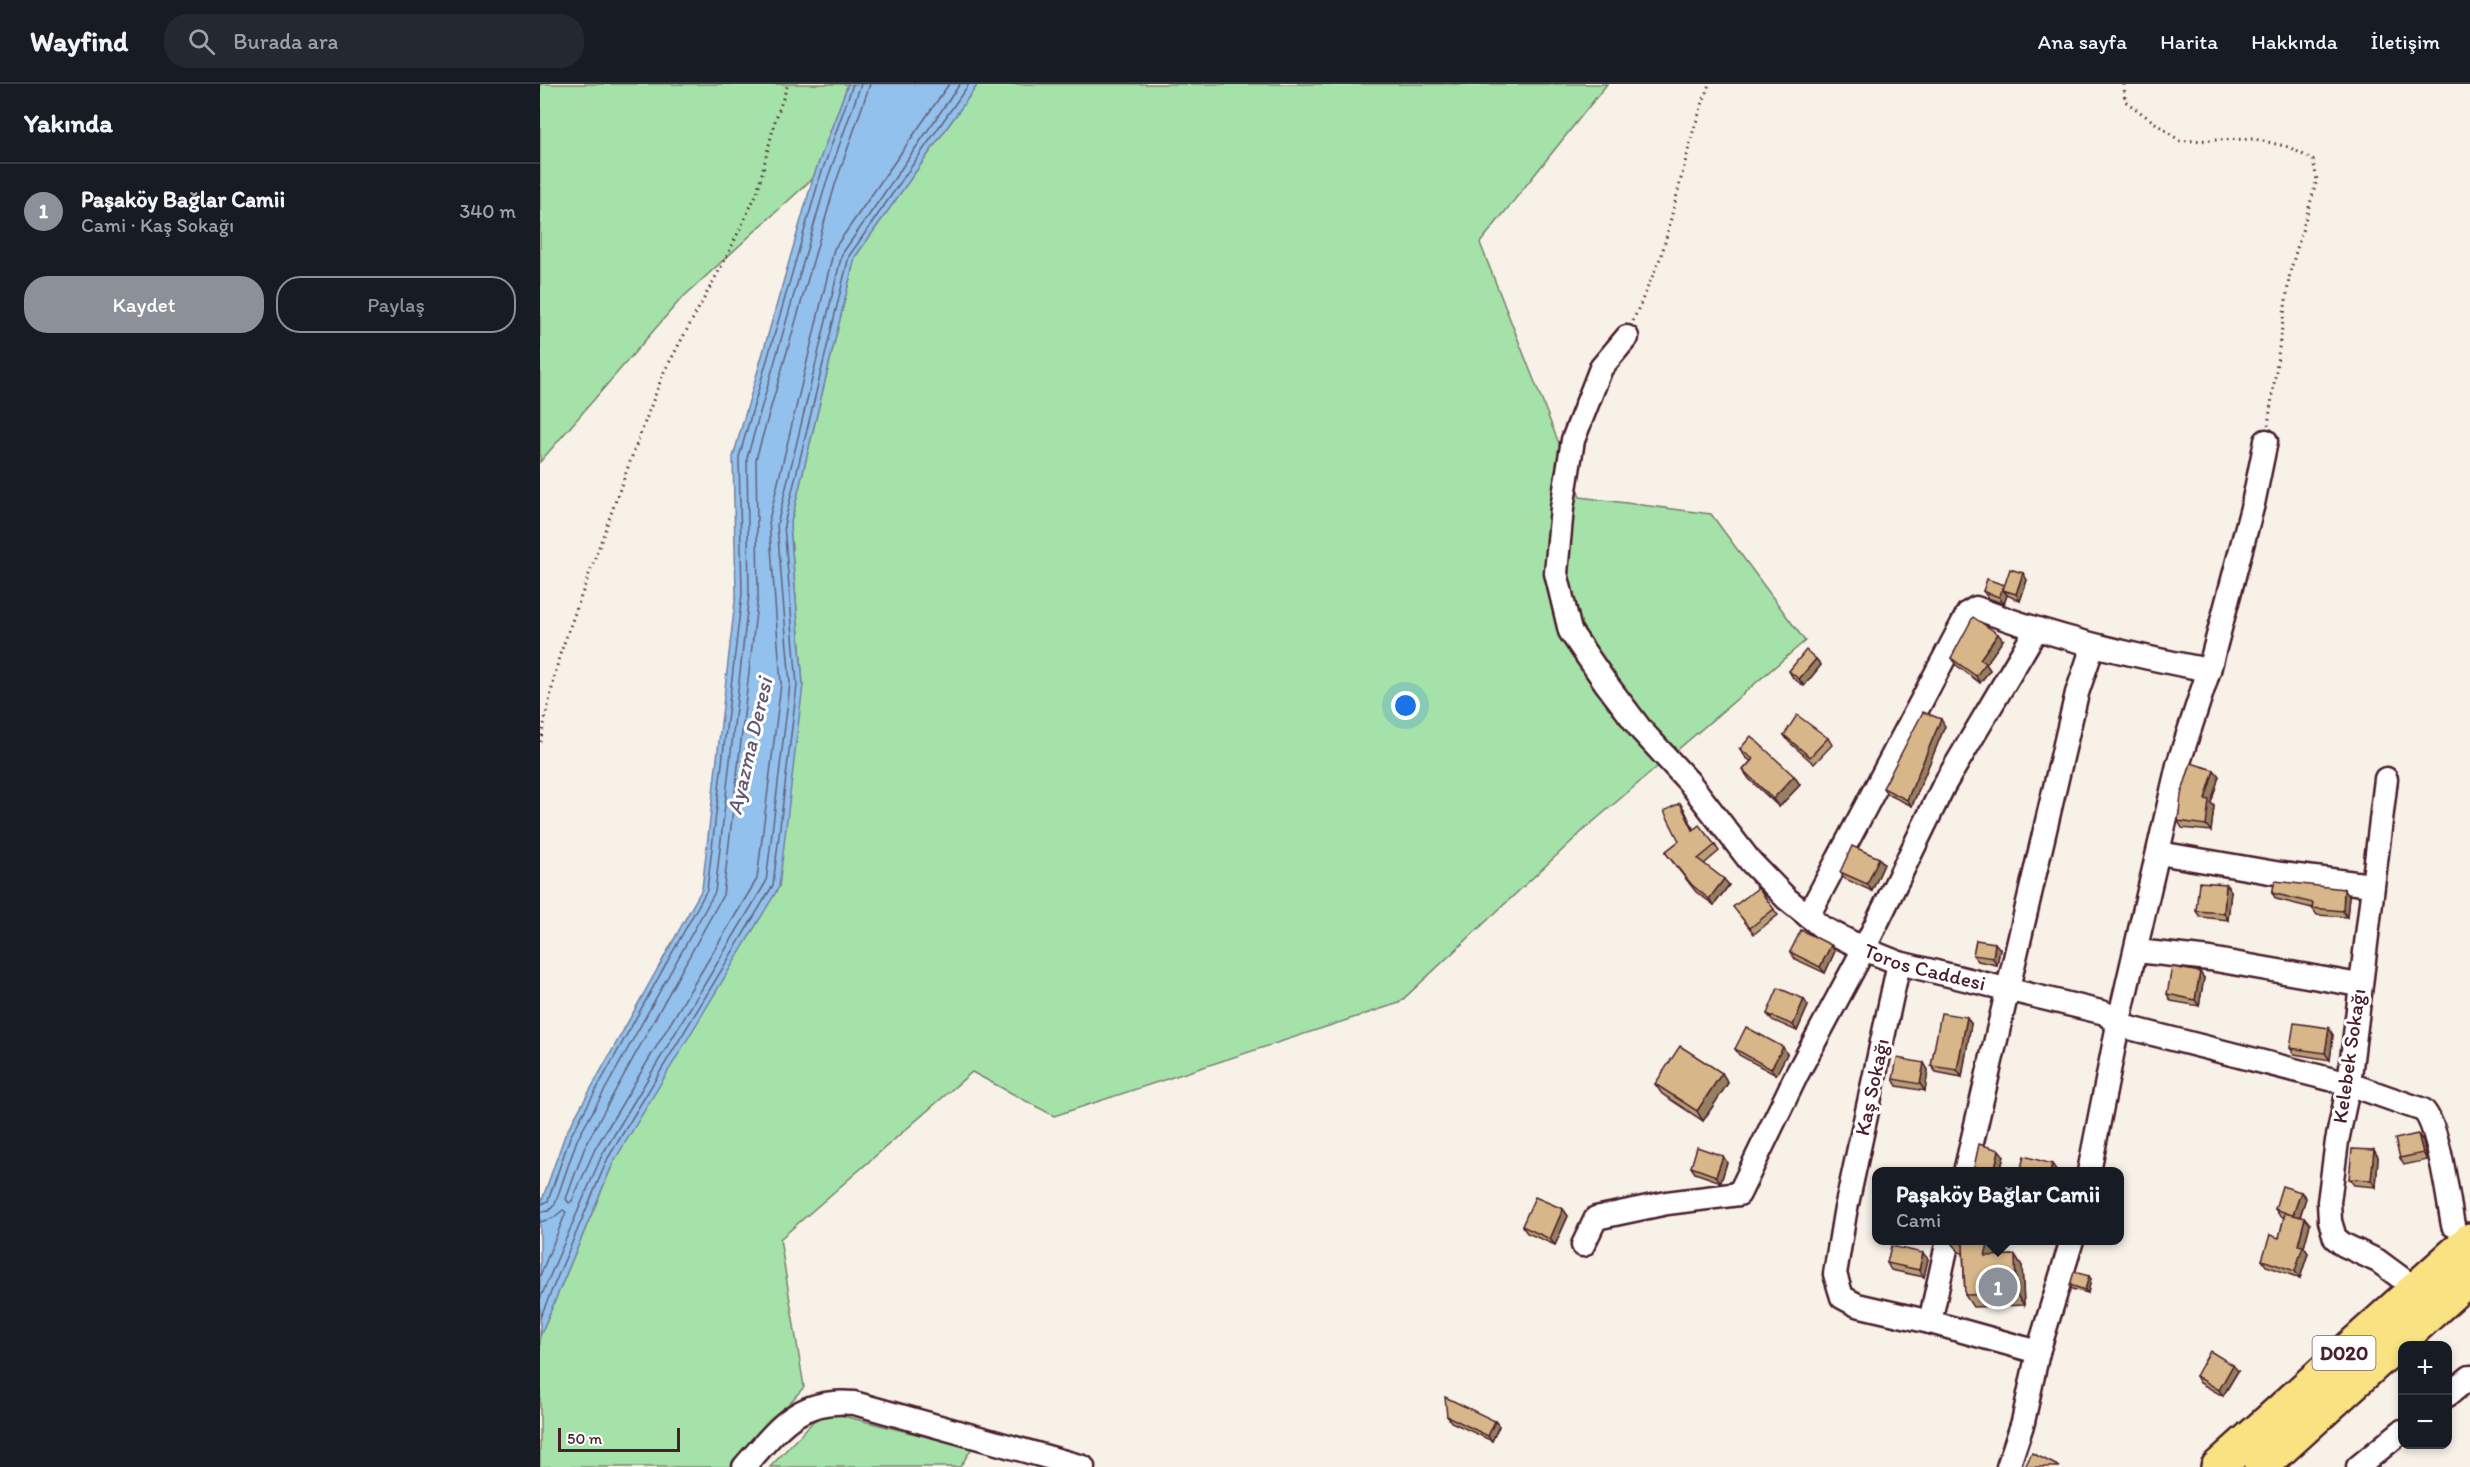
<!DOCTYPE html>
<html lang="tr">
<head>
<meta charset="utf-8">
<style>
	body { margin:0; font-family:Itim,sans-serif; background:#242831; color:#f1f3f6 }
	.controls { position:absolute; right:18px; bottom:18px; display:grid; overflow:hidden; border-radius:12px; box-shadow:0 3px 9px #0003 }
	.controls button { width:54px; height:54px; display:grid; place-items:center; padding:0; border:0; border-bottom:2px solid #363941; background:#171b24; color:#f1f3f6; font:30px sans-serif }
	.scale { position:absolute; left:18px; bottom:15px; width:122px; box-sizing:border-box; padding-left:6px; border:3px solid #4a1f2b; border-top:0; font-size:16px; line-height:21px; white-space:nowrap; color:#4a1f2b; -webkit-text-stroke:4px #fff; paint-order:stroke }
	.you { position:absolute; left:866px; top:622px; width:21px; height:21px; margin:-15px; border:4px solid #fff; border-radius:50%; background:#1a73e8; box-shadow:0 0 0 9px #1a73e833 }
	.badge { display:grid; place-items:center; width:39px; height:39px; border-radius:50%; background:#8c9099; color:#fff; font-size:20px; font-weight:700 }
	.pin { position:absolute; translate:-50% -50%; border:3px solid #fff; box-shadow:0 2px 6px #0006 }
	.popup { position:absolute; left:1332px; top:1083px; width:252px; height:78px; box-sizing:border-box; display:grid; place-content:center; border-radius:12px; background:#171b24; filter:drop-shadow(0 2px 4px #0005); font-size:20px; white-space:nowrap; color:#9ea1a6 }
	.popup b { font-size:22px; color:#f1f3f6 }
	.popup::after { content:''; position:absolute; left:50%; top:100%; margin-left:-12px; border:12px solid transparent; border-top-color:#171b24 }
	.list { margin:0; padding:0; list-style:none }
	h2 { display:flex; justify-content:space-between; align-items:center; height:78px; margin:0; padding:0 24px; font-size:26px }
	h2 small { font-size:20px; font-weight:400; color:#9ea1a6 }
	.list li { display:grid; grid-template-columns:39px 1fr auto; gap:18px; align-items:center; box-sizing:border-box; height:96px; padding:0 24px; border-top:2px solid #363941 }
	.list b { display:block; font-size:22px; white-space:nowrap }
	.list p { margin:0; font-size:20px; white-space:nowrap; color:#9ea1a6 }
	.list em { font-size:20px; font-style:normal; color:#9ea1a6 }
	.actions { display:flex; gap:12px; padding:18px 24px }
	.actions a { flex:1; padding:14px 0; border:2px solid #8c9099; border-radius:24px; text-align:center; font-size:21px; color:#8c9099 }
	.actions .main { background:#8c9099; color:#fff }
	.icon { flex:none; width:33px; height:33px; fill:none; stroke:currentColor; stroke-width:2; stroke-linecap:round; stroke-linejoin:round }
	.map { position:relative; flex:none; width:1930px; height:1383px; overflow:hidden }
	header { display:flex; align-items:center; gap:36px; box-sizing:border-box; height:84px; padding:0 30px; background:#171b24; border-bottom:2px solid #363941 }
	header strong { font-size:28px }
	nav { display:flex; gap:33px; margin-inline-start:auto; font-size:21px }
	.search { width:420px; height:54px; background:#242831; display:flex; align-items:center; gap:15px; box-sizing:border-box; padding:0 21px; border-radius:24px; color:#9ea1a6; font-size:22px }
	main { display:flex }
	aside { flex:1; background:#171b24 }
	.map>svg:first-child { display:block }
	.green { fill:#a4e2a9; stroke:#77806a; stroke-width:1.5 }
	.water { fill:#91c1ec; stroke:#75809f; stroke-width:1.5 }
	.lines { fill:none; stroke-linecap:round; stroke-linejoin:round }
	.shore { stroke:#666078; stroke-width:1.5 }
	.minor-casing { stroke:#4a1f2b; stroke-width:27 }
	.highway-casing { stroke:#4a1f2b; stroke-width:38 }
	.path { stroke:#4a1f2b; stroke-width:3; stroke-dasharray:1.5 4.5; stroke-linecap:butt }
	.minor { stroke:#fff; stroke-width:22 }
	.highway { stroke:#f8e281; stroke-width:33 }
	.wall { fill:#b99d77; stroke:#4a1f2b; stroke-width:1.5 }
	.shaded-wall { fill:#968061; stroke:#4a1f2b; stroke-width:1.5 }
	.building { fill:#d7b78a; stroke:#4a1f2b; stroke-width:1.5 }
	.labels { text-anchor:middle; stroke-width:6; stroke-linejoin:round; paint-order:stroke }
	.shield { fill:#fff; stroke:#80626b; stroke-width:1.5 }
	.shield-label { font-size:20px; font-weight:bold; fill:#4a1f2b }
	.street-label { font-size:21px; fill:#4a1f2b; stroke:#fff }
	.water-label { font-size:22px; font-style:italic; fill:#63586f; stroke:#fff }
</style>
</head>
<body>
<header>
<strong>Wayfind</strong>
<div class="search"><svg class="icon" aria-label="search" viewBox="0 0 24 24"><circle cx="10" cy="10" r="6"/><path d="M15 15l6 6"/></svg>Burada ara</div>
<nav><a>Ana sayfa</a><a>Harita</a><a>Hakkında</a><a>İletişim</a></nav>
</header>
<main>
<aside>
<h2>Yakında<small></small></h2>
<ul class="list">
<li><span class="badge">1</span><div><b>Paşaköy Bağlar Camii</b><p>Cami · Kaş Sokağı</p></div><em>340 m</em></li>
</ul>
<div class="actions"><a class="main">Kaydet</a><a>Paylaş</a></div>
</aside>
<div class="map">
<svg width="1930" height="1383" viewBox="0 0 1930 1383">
	<rect width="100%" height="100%" fill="#f7f1e8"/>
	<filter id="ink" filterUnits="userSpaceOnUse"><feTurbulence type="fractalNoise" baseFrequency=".0167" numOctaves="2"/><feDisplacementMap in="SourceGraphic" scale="12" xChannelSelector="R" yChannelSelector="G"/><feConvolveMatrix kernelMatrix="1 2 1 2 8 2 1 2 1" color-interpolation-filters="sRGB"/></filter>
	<g filter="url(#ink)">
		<g class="green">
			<polygon points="0,0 308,0 273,94 140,216 0,378"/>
			<polygon points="438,0 1067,0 940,159 1040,413 1171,430 1265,557 1047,743 859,919 514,1032 432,988 240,1155 264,1303 192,1383 0,1383 0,1252 74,1077 263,601 250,442 315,173"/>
			<polygon points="283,1327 432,1364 420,1383 230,1383"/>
		</g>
		<polygon class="water" points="308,0 438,0 315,173 250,442 263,601 239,803 74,1077 0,1252 0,1122 25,1051 162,805 196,509 193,373 273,94"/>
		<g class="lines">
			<g class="shore">
				<polyline points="330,0 295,101 216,375 218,511 183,811 46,1060 26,1115 29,1119 32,1117 55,1065 217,795 241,600 229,436 294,165 409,0"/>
				<polyline points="0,1121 8,1117 30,1053 167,806 202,510 199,373 279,96 313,0"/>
				<polyline points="0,1128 9,1127 15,1120 37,1056 175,808 209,510 207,374 286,99 321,0"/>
				<polyline points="0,1138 13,1134 23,1126 26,1128 0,1192"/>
				<polyline points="0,1215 62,1071 226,798 250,600 237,441 302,170 420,0"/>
				<polyline points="0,1234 68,1074 233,801 257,601 244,441 309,172 429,0"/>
			</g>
			<g class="minor-casing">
				<g id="minor">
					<path id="s1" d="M 1087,253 L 1061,284 L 1033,356 L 1022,424 L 1016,489 L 1030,547 L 1065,598 L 1102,647 L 1149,698 L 1210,777 L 1247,815 L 1283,844 L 1324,865 L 1359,879 L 1565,929 L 1578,941 L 1809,1000 L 1883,1026 C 1899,1041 1908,1116 1913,1141"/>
					<polyline points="1846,695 1809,1000 1797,1057 1789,1118 1790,1137 1795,1154 1804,1161 1838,1177 1876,1205"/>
					<polyline points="1619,769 1741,790 1832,801"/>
					<path d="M 1268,832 L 1428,529 L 1436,524 C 1512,553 1589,571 1669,586"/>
					<polyline points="1597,867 1670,875 1819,901"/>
					<polyline points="1359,879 1305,1129 1295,1190 1302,1213 1317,1221 1390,1238"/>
					<polyline points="1425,1088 1537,609 1553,562"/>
					<polyline points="1549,1088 1578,941 1638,681 1669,586 1713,420 1726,357"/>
					<polyline points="1408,1156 1390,1238 1498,1268"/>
					<polyline points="1043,1161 1056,1134 1127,1119 1199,1110 1257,990 1324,865 1404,701 1496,546"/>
					<polyline points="1908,1311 1930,1293"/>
					<path d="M 204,1383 C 238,1345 257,1314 314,1319 L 543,1383"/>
					<polyline points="1468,1383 1483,1338 1498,1268 1532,1156"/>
					<polyline points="1818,1383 1862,1347"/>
				</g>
			</g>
			<g class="highway-casing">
				<g id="highway">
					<polyline points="1678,1383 1930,1156"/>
					<polyline points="1721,1383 1930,1193"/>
				</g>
			</g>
			<g class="path">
				<polyline points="1584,0 1585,17 1640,57 1714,55 1749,63 1773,76 1777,96 1750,188 1728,341"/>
				<polyline points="1093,237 1122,170 1152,51 1169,0"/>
				<polyline points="0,658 19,573 88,383 123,290 188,170 217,109 235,37 248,0"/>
			</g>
			<use href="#minor" class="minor"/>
			<use href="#highway" class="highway"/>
		</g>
		<g class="wall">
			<polygon points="1483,489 1487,496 1480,517 1467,511 1464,520 1448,514 1443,507 1464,502"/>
			<polygon points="1463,556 1446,580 1450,586 1440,599 1416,581 1411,574"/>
			<polygon points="1276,575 1281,581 1264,602 1253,594 1249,587"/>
			<polygon points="1405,642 1372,722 1347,710 1343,704"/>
			<polygon points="1244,651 1288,654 1292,661 1274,680 1249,658"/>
			<polygon points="1200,665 1254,692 1260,701 1239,723 1209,695 1203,686 1211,677 1206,674"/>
			<polygon points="1679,692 1671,719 1674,722 1671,747 1642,744 1638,737"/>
			<polygon points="1144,725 1153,745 1175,761 1179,767 1164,780 1189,801 1174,821 1156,808 1125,768 1139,757"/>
			<polygon points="1339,774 1344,780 1332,807 1305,795 1300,788"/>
			<polygon points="1218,804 1238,831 1214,850 1198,829"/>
			<polygon points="1691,807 1688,836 1660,833 1656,827"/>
			<polygon points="1732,809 1809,812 1807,833 1777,831 1772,824 1736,815"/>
			<polygon points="1460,865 1457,881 1438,877 1433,871"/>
			<polygon points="1295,867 1285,889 1255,875 1250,868"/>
			<polygon points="1664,894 1659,922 1631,917 1627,910"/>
			<polygon points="1268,922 1257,947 1232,936 1227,930"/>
			<polygon points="1431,940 1422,993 1396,988 1391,982"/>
			<polygon points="1793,951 1790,976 1754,970 1750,964"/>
			<polygon points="1195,965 1247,970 1236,991 1199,971"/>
			<polygon points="1384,979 1388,986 1385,1007 1357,1002 1353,995"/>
			<polygon points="1182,989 1188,999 1163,1037 1122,1010 1115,1000"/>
			<polygon points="1878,1050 1883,1057 1887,1076 1864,1081 1860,1074"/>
			<polygon points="1834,1066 1838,1073 1836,1103 1814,1101 1809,1095"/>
			<polygon points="1464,1072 1460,1088 1437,1088 1434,1083"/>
			<polygon points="1187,1078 1181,1098 1155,1089 1151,1083"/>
			<polygon points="1761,1108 1766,1114 1760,1133 1770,1140 1764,1163 1768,1169 1760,1194 1726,1182 1722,1176 1739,1154 1744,1133 1740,1132 1735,1125"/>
			<polygon points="1023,1125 1028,1132 1015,1161 987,1149 982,1142"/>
			<polygon points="1411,1157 1459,1159 1456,1172 1475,1171 1482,1182 1484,1221 1433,1223 1425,1211 1423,1169 1419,1168"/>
			<polygon points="1388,1175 1384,1193 1351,1186 1347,1179"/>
			<polygon points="1551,1195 1548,1209 1532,1205 1530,1201"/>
			<polygon points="1698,1287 1683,1312 1660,1299 1656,1292"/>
			<polygon points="907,1332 955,1337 959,1342 952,1357 911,1338"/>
		</g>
		<g class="shaded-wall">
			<polygon points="1483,489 1487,496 1480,517 1476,510"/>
			<polygon points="1464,501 1468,508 1463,506 1467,511 1464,520 1459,513"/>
			<polygon points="1458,550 1463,556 1446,580 1450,586 1440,599 1436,592 1440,575"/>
			<polygon points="1276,575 1281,581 1264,602 1259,595"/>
			<polygon points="1401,635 1405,642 1372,722 1367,716"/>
			<polygon points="1674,686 1679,692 1671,719 1674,722 1671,747 1666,741 1665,715"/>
			<polygon points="1254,692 1260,701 1239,723 1233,715"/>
			<polygon points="1140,719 1144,725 1157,752 1153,746"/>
			<polygon points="1339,774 1344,780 1332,807 1327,800"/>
			<polygon points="1184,795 1189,801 1174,821 1169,815"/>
			<polygon points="1686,800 1691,807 1688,836 1684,829"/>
			<polygon points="1804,805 1809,812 1807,833 1803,827"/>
			<polygon points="1455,859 1460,865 1457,881 1453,874"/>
			<polygon points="1291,861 1295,867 1285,889 1280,883"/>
			<polygon points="1660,888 1664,894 1659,922 1655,916"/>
			<polygon points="1264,915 1268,922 1257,947 1253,941"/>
			<polygon points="1427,933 1431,940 1422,993 1417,986"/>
			<polygon points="1789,944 1793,951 1790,976 1785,969"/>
			<polygon points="1243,963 1247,970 1236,991 1231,985"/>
			<polygon points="1384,979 1388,986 1385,1007 1380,1000"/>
			<polygon points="1182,989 1188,999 1163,1037 1157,1027"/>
			<polygon points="1878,1050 1883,1057 1887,1076 1883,1069"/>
			<polygon points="1459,1066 1464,1072 1460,1088 1454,1088"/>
			<polygon points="1834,1066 1838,1073 1836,1103 1831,1096"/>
			<polygon points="1183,1072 1187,1078 1181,1098 1176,1092"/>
			<polygon points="1512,1080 1517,1087 1516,1088 1510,1088"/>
			<polygon points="1761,1108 1766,1114 1758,1138 1753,1131"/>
			<polygon points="1023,1125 1028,1132 1015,1161 1010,1155"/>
			<polygon points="1765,1134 1770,1140 1764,1163 1768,1169 1760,1194 1755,1187 1758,1161"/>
			<polygon points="1449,1156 1457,1156 1459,1159 1453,1183 1445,1172"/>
			<polygon points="1383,1169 1388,1175 1384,1193 1379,1186"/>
			<polygon points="1475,1171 1482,1182 1484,1221 1476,1210"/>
			<polygon points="1549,1192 1551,1195 1548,1209 1545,1206"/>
			<polygon points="1693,1281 1698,1287 1683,1312 1679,1306"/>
			<polygon points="955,1337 959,1342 952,1357 948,1352"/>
		</g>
		<g class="building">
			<polygon points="1470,485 1483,489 1476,510 1463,506"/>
			<polygon points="1447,495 1464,501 1459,513 1443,507"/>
			<polygon points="1433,533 1458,550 1440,575 1446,579 1436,592 1411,574"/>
			<polygon points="1266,566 1276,575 1259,595 1249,587"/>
			<polygon points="1383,628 1401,635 1367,716 1343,704"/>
			<polygon points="1257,631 1288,654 1270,673 1244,651"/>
			<polygon points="1211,652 1254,692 1233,715 1203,686 1213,675 1200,665"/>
			<polygon points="1651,679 1674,686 1665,715 1669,716 1666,741 1638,737 1641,711"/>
			<polygon points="1140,719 1153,746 1159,741 1175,761 1158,775 1184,795 1169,815 1152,801 1125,768 1139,757 1124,727"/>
			<polygon points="1312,762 1339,774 1327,800 1300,788"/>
			<polygon points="1735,797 1804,805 1803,827 1772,824 1773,819 1732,809"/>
			<polygon points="1659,798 1686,800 1684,829 1656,827"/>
			<polygon points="1218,804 1234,825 1210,844 1193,823"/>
			<polygon points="1261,846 1291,861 1280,883 1250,868"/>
			<polygon points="1436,856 1455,859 1453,874 1433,871"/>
			<polygon points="1632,883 1660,888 1655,916 1627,910"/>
			<polygon points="1238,904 1264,915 1253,941 1227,930"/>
			<polygon points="1401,929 1427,933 1417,986 1391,982"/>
			<polygon points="1754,939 1789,944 1785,969 1750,964"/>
			<polygon points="1206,943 1243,963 1231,985 1195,965"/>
			<polygon points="1140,962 1182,989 1157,1027 1115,1000"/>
			<polygon points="1357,974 1384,979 1380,1000 1353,995"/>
			<polygon points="1878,1050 1883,1069 1860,1074 1855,1055"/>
			<polygon points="1439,1060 1459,1066 1454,1088 1434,1083"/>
			<polygon points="1157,1063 1183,1072 1176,1092 1151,1083"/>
			<polygon points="1812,1065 1834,1066 1831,1096 1809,1095"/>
			<polygon points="1484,1072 1512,1080 1510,1088 1480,1088"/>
			<polygon points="1742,1102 1761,1108 1753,1131 1765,1134 1758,1161 1763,1162 1755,1187 1722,1176 1730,1151 1739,1154 1745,1129 1752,1131 1735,1125"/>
			<polygon points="995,1113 1023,1125 1010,1155 982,1142"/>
			<polygon points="1411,1156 1449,1156 1445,1172 1475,1171 1476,1210 1425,1211 1423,1160"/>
			<polygon points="1351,1162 1383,1169 1379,1186 1347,1179"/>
			<polygon points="1534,1188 1549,1192 1545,1206 1530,1201"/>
			<polygon points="1670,1267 1693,1281 1679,1306 1656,1292"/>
			<polygon points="905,1313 955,1337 948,1352 907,1332"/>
			<polygon points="1492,1369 1520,1383 1485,1383"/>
		</g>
	</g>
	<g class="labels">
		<rect class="shield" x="1772.5" y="1252" width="63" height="34" rx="4.5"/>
		<g class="shield-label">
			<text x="1804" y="1276">D020</text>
		</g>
		<g class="street-label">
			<text dy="7" stroke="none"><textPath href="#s1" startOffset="813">Toros Caddesi</textPath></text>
			<text transform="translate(1809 972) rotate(-82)" y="7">Kelebek Sokağı</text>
			<text transform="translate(1332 1003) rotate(-78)" y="7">Kaş Sokağı</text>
		</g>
		<g class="water-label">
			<text transform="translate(209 662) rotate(-77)" y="8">Ayazma Deresi</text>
		</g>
	</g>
</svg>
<div class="controls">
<button>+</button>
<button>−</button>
</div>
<div class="scale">50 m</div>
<div class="you"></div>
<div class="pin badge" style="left:1458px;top:1203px">1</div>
<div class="popup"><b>Paşaköy Bağlar Camii</b>Cami</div>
</div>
</main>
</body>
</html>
